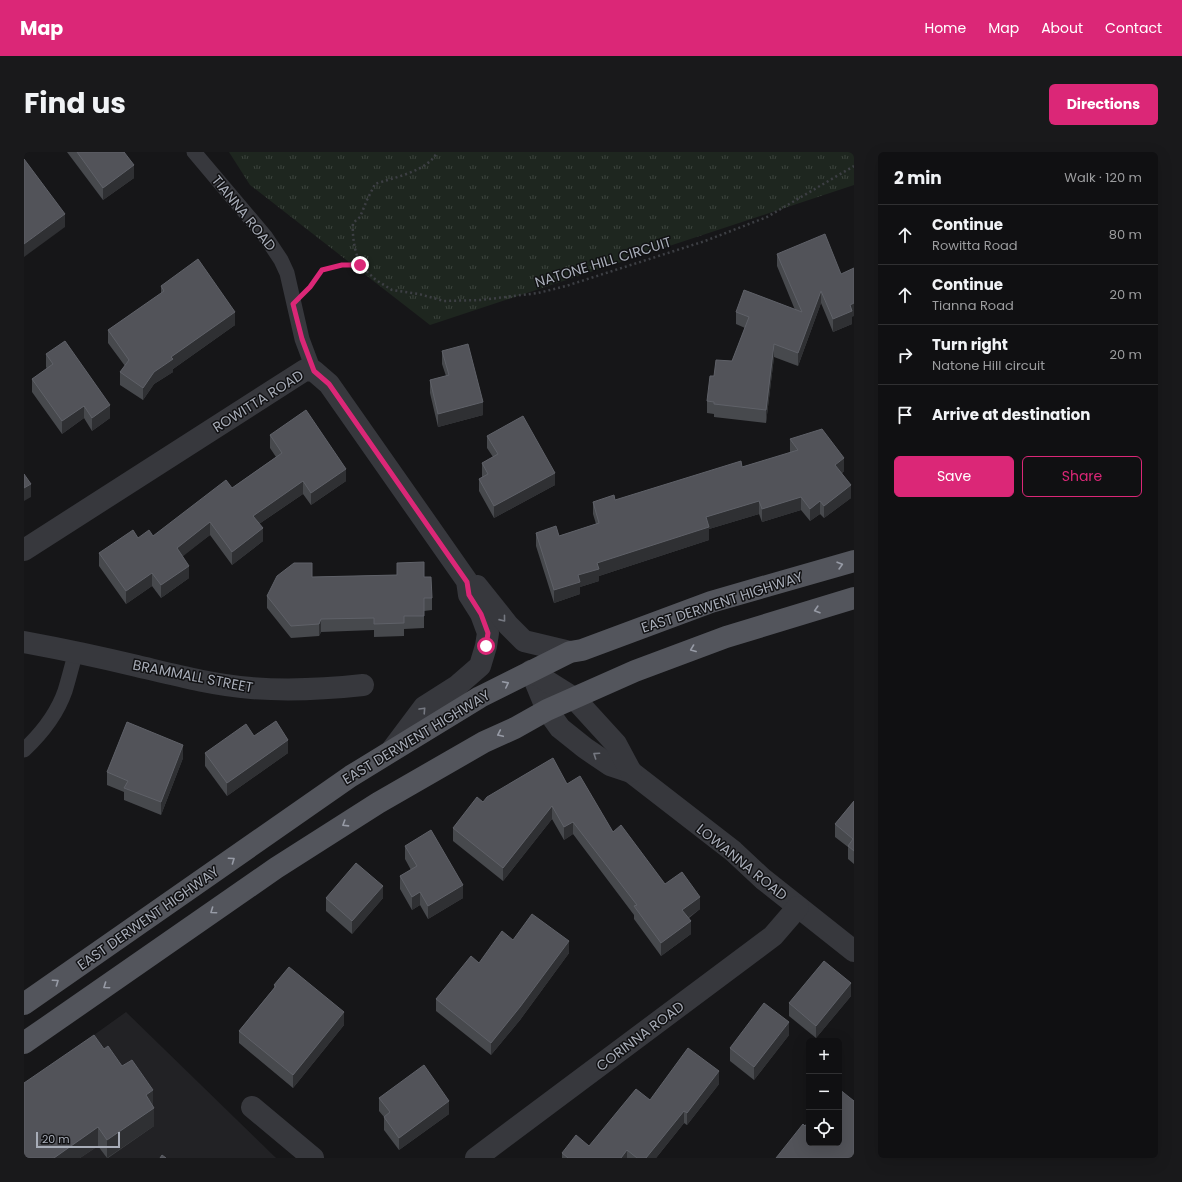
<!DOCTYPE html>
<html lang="en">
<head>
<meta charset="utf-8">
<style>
	body { margin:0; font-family:Poppins,sans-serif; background:#19191b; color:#f1f3f6 }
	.controls { position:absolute; right:12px; bottom:12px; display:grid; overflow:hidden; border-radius:6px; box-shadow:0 4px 16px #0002 }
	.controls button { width:36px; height:36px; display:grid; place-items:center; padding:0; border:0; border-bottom:1px solid #303032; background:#101012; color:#f1f3f6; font:20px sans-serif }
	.scale { position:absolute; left:12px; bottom:10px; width:84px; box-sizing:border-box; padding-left:4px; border:2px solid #a8adb8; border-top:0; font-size:11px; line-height:14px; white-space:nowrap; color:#a8adb8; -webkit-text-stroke:3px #111113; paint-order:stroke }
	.stop { position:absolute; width:12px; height:12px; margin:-9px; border:3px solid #db2777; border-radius:50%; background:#fff }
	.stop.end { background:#db2777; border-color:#fff; box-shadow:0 1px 4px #0008 }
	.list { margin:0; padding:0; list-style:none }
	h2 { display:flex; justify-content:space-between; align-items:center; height:52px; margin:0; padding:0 16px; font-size:17px }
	h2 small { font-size:13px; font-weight:400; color:#9c9d9f }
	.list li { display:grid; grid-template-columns:26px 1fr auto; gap:12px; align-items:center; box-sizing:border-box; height:60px; padding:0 16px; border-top:1px solid #303032 }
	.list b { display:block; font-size:15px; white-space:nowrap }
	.list p { margin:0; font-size:13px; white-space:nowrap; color:#9c9d9f }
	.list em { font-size:13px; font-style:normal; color:#9c9d9f }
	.actions { display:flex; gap:8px; padding:12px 16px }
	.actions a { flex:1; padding:9px 0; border:1px solid #db2777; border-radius:6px; text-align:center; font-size:14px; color:#db2777 }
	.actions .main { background:#db2777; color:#fff }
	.icon { flex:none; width:22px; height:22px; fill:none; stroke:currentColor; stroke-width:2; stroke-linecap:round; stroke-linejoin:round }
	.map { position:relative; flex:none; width:830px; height:1006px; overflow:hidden; border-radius:6px }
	header { display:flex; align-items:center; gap:24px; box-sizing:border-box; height:56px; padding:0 20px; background:#db2777; color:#fff }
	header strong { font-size:19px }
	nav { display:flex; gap:22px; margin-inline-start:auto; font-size:14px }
	.intro { display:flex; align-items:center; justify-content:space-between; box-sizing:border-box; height:96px; padding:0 24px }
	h1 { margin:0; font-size:28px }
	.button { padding:10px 18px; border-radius:6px; background:#db2777; color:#fff; font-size:14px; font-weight:700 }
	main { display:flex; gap:24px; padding:0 24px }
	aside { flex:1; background:#101012; border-radius:6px; box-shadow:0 4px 16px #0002 }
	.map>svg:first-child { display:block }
	.built { fill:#222225 }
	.grass { fill:url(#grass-tufts) }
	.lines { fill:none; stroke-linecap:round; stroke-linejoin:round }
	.path { stroke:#3d3f44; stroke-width:2.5; stroke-dasharray:2 3; stroke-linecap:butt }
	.lane { stroke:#37383d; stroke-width:15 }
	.street { stroke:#37383d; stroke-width:22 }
	.primary { stroke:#53555c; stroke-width:22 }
	.wall { fill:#47494d }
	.shaded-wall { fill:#2f3033 }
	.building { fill:#525359; stroke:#5f6168 }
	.oneway { stroke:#979ba6 }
	.oneway2 { stroke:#757881 }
	.route { stroke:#db2777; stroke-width:5 }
	.labels { text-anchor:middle; stroke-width:3; stroke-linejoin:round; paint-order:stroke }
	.street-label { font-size:14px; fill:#a8adb8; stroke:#111113 }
</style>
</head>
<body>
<header>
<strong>Map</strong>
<nav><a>Home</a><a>Map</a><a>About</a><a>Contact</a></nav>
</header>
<div class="intro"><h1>Find us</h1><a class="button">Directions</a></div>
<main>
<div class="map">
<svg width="830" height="1006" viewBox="0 0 830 1006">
	<defs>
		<pattern id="grass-tufts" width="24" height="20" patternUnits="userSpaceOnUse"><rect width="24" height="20" fill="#1e261f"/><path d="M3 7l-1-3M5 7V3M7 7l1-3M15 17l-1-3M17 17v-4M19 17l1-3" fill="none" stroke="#3c433d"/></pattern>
	</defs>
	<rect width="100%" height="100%" fill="#161618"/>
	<polygon class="built" points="102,860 252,1006 0,1006 0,933"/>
	<polygon class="grass" points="205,0 830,0 830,33 406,173 226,33"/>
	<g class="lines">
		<g class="path">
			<path d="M 336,113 C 331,99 328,86 329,71 L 336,65 L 343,48 L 351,32 C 368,26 405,19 413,0"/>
			<polyline points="288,132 298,118 318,113 336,113 352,128 368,138 395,142 420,149 457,148 514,141 542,134 681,89 743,65 830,14"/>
		</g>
		<g class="lane">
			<polyline points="170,0 241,84 257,108 263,121 278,187 290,219"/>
			<path d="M 0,598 C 17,582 33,562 41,539 C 45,526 48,513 52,500"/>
		</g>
		<g class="street">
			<polyline points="0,398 281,218 290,219 305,232 443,429 445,443 457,462 464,481 462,494 456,514 433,534 400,555 367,599"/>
			<polyline points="453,434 484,473 500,489 546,500"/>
			<path d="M 0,490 C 38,497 76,505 113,514 C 151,523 189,533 227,536 C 265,539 302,537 339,533"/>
			<polyline points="507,519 523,558 536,576 561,596 586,613 607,620 709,699 739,727 830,799"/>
			<polyline points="507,519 550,546 592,592 607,620"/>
			<polyline points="228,955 289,1006"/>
			<polyline points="452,1006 749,784 774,755"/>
		</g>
		<g class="primary">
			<polyline points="0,852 327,624 456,545 546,500 558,498 687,450 830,409"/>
			<polyline points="0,891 252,716 354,651 460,590 491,576 523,558 611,519 702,485 830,446"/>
		</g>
	</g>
	<g class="wall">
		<polygon points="43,0 100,0 110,26 79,48"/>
		<polygon points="753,102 828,165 828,172 809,180 797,151 774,214 750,205 742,271 690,265 690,262 683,261 683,249 690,224 708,209 721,176 712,172 712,160 771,158 753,114"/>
		<polygon points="137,134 211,173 149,217 149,220 130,232 119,248 96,233 96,220 101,214 84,191 84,178 137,142"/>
		<polygon points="418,199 459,263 414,275 406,241 406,228 422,224 418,212"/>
		<polygon points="22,202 86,266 68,279 60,266 38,282 8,240 8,227 23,217 22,215"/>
		<polygon points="246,283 322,329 287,353 279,342 235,372 239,389 208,413 186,383 158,404 165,426 137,446 128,434 102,452 75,414 75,401 114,386 129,384 208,336 252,305 246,296"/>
		<polygon points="463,284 531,333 470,366 455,339 455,327 458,325 458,311 469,305 463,296"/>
		<polygon points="766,287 820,319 818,321 827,346 800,366 796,362 786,369 777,358 738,370 735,362 685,377 685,388 575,424 575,429 556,435 556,442 530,451 512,394 512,381 535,384 572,372 569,362 569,350 591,348 718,315 766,301"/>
		<polygon points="373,423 400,425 408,446 408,458 400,459 400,476 380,477 380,484 350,485 350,478 297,480 295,484 267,486 243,456 243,444 288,425"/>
		<polygon points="230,584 264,601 203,644 181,614 181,601"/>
		<polygon points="159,606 137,663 100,648 100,640 83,633 83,620"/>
		<polygon points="543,632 589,680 641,732 676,757 665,766 667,782 637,804 610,767 610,763 549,682 540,688 528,667 479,729 429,689 429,676 459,650"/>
		<polygon points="830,649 830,712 824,707 824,695 811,685 811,672"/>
		<polygon points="381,694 439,746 404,767 396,753 388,758 376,737 376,724 387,718 381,707"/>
		<polygon points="302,746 359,746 328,782 302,759"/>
		<polygon points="489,788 545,801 496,868 467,903 412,859 412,847 455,811"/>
		<polygon points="250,833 320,873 269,936 215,891 215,879 250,836"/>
		<polygon points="827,844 792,886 765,864 765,851"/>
		<polygon points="765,883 730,928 706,909 706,896"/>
		<polygon points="80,897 98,914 129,953 130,974 84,1006 83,1006 74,994 56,1006 0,1006"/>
		<polygon points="695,932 663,973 660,971 632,1006 538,1006 538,1001 565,994 626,948"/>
		<polygon points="355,946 425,962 375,998 360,978 360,965 355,959"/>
	</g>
	<g class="shaded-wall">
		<polygon points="110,13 110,26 79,48 79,36"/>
		<polygon points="41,62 41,75 0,105 0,92"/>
		<polygon points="797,139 797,151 774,214 774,201"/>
		<polygon points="830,151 830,164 828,165 828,172 809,180 809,167 826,153"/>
		<polygon points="211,160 211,173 149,217 149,220 130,232 119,248 119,236 130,220 147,205"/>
		<polygon points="750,192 750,205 742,271 742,258"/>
		<polygon points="459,250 459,263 414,275 414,262"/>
		<polygon points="86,253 86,266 68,279 68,266"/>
		<polygon points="60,254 60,266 38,282 38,269"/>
		<polygon points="820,306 820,319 811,325 811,313"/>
		<polygon points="322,317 322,329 287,353 287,341"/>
		<polygon points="531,321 531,333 470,366 470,354"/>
		<polygon points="279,329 279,342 229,376 229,364"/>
		<polygon points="7,332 7,345 0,349 0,336"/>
		<polygon points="827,333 827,346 800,366 800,354"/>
		<polygon points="777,345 777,358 738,370 738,357"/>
		<polygon points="735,349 735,362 685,377 685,388 575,424 575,429 556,435 556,442 530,451 530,438 573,411 682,365"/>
		<polygon points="796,349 796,362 786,369 786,357"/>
		<polygon points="186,370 186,383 153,409 153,396"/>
		<polygon points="239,376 239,389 208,413 208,400"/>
		<polygon points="165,414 165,426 137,446 137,433"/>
		<polygon points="128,421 128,434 102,452 102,439"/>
		<polygon points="297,467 297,480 295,484 295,472"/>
		<polygon points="264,588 264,601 203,644 203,631"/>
		<polygon points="159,593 159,606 137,663 137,650"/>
		<polygon points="528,654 528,667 479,729 479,716"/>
		<polygon points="549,670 549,682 540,688 540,675"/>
		<polygon points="439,733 439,746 404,767 404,754"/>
		<polygon points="359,734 359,746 328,782 328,769"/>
		<polygon points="396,740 396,753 388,758 388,745"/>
		<polygon points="676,745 676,757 658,770 658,758"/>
		<polygon points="667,769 667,782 637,804 637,791"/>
		<polygon points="545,789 545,801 496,868 467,903 467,891"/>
		<polygon points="827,831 827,844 792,886 792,874"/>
		<polygon points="320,860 320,873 269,936 269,923"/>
		<polygon points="765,870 765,883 730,928 730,915"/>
		<polygon points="695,919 695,932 663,973 663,961"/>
		<polygon points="129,938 129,957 122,943"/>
		<polygon points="425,949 425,962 375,998 375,986"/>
		<polygon points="130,956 130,974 83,1006 83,988"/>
		<polygon points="660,959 660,971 632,1006 622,1006"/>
		<polygon points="74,975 74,994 56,1006 30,1006"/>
		<polygon points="603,998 603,1006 597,1006"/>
	</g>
	<g class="building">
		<polygon points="53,0 100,0 110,13 79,36"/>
		<polygon points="0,7 41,62 0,92"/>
		<polygon points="801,82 817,122 830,116 830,151 826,153 828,159 809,167 797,139 774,201 750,192 742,258 690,252 690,250 683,249 686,224 690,224 692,208 708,209 725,165 712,160 720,138 778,160 753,102"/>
		<polygon points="174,107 211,160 147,205 149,207 130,220 119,236 96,220 105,208 84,178 140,139 137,134"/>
		<polygon points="41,189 86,253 68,266 60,254 38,269 8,227 29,212 22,202"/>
		<polygon points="444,192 459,250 414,262 406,228 425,223 418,199"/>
		<polygon points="282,258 322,317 287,341 279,329 229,364 239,376 208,400 186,370 153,396 165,414 137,433 128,421 102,439 75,401 109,378 114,386 125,378 129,384 202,328 208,336 258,301 246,283"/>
		<polygon points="499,264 531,321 470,354 455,327 464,322 458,311 474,302 463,284"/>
		<polygon points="798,277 820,306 811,313 827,333 800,354 796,349 786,357 777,345 738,357 735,349 682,365 685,375 573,411 575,417 554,423 556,430 530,438 512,381 532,374 535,384 575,371 569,350 590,343 591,348 717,309 718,315 774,298 766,287"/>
		<polygon points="0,322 7,332 0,336"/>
		<polygon points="400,410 400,425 407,425 408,446 400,446 400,464 380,464 380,471 350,472 350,466 297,467 295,472 267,474 243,444 253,424 270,411 288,411 288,425 373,423 373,411"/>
		<polygon points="252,569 264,588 203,631 181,601 222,572 230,584"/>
		<polygon points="103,570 159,593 137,650 100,636 104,629 83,620"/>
		<polygon points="529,606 543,632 556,624 589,680 597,673 641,732 658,720 676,745 658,758 667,769 637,791 610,754 613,753 549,670 540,675 528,654 479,716 429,676 453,645 459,650 463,645"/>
		<polygon points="830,649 830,699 824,694 829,687 811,672"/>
		<polygon points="407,678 439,733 404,754 396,740 388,745 376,724 393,714 381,694"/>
		<polygon points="332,711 359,734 328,769 302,746"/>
		<polygon points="508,762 545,789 496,855 467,891 412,847 447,804 455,811 478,779 489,788"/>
		<polygon points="800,809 827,831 792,874 765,851"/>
		<polygon points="265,815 320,860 269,923 215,879 252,834 250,833"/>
		<polygon points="740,851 765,870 730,915 706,896"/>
		<polygon points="70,883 80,897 84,894 98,914 108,908 129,938 122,943 130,956 83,988 74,975 30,1006 0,1006 0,931"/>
		<polygon points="664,896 695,919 663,961 660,959 622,1006 613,1006 603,998 597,1006 544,1006 538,1001 552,983 565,994 612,937 626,948"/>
		<polygon points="400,913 425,949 375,986 360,965 366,960 355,946"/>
		<polygon points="815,937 830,949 830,1006 752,1006 779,972 781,974 785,969 785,991 815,991"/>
		<polygon points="138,1003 142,1006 136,1006"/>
	</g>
	<defs><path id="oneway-chevron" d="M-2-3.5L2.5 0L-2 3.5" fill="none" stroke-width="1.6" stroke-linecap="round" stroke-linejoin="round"/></defs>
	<g class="oneway">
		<use href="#oneway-chevron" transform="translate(816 413) rotate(-16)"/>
		<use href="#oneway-chevron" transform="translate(793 458) rotate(163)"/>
		<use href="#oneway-chevron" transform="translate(669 497) rotate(159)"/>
		<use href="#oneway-chevron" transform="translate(482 532) rotate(-27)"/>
		<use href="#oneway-chevron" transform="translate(476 582) rotate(155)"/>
		<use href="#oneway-chevron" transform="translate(321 672) rotate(148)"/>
		<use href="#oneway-chevron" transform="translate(208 708) rotate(-35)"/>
		<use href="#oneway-chevron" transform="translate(189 759) rotate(145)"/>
		<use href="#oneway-chevron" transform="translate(32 830) rotate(-35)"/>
		<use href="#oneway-chevron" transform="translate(82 834) rotate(145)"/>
	</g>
	<g class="oneway2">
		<use href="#oneway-chevron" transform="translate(479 467) rotate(51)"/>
		<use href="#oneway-chevron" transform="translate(399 558) rotate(-47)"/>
		<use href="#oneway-chevron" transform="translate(572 603) rotate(-146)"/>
	</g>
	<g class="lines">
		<polyline class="route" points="336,113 318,113 298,118 286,135 269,152 278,187 290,219 305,232 443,430 445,443 457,462 464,481 462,494"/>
	</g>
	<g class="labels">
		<g class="street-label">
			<text transform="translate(220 61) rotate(51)" y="5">TIANNA ROAD</text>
			<text transform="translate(579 110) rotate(-17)" y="5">NATONE HILL CIRCUIT</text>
			<text transform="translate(234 249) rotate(-32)" y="5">ROWITTA ROAD</text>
			<text transform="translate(698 450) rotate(-18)" y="5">EAST DERWENT HIGHWAY</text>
			<text transform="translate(169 524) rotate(11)" y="5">BRAMMALL STREET</text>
			<text transform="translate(392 585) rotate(-31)" y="5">EAST DERWENT HIGHWAY</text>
			<text transform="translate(718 710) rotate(39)" y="5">LOWANNA ROAD</text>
			<text transform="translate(124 766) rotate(-35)" y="5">EAST DERWENT HIGHWAY</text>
			<text transform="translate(616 884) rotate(-37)" y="5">CORINNA ROAD</text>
		</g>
	</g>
</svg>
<div class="controls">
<button>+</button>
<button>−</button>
<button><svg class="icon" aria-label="locate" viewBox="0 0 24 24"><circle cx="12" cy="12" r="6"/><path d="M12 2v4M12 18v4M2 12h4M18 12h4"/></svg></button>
</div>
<div class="scale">20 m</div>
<div class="stop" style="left:462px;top:494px"></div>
<div class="stop end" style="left:336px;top:113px"></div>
</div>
<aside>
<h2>2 min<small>Walk · 120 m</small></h2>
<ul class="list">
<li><svg class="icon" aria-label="ahead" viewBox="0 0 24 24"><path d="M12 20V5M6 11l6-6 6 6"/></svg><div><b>Continue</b><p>Rowitta Road</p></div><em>80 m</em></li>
<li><svg class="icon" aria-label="ahead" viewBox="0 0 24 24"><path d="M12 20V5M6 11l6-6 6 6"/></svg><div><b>Continue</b><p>Tianna Road</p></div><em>20 m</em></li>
<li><svg class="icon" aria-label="right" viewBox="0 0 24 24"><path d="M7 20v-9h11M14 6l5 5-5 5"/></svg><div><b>Turn right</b><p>Natone Hill circuit</p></div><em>20 m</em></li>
<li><svg class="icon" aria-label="arrive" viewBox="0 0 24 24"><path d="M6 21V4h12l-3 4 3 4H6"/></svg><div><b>Arrive at destination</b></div></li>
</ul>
<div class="actions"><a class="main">Save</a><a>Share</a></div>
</aside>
</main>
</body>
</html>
